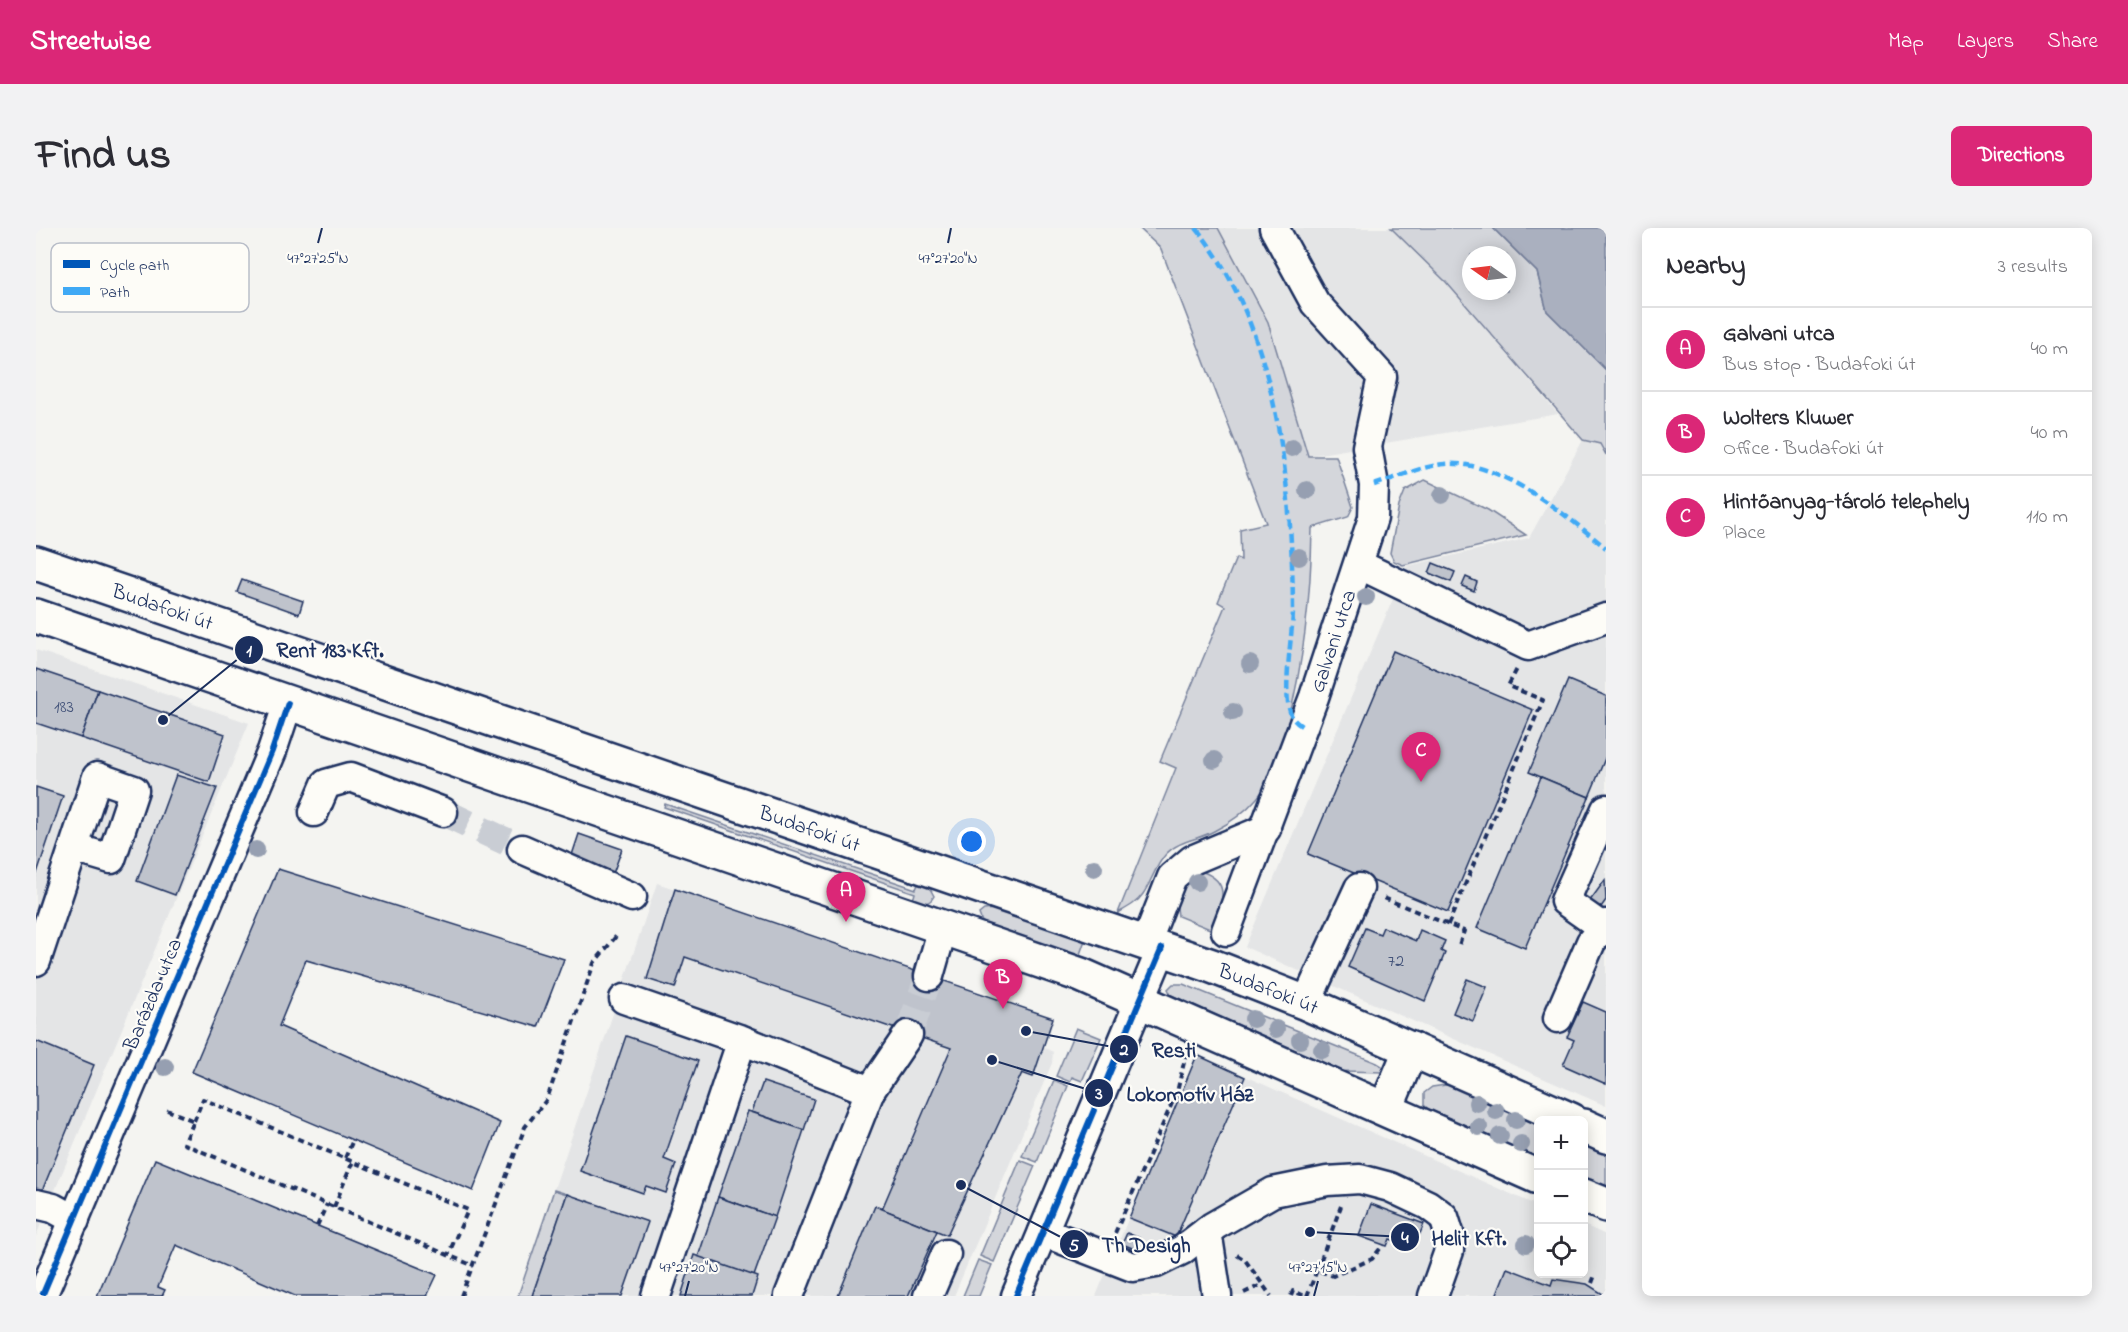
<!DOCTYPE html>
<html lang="en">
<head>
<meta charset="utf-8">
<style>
	body { margin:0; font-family:"Indie Flower",sans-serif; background:#f2f2f3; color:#2b2b33 }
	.controls { position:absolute; right:18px; bottom:18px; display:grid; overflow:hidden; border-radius:9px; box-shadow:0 3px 15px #0003 }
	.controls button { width:54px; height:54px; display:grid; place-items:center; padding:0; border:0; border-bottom:2px solid #e1e1e2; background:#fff; color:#2b2b33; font:30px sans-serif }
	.compass { position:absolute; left:1426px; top:18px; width:54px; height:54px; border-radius:50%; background:#fff; box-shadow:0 3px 15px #0003; rotate:284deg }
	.you { position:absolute; left:936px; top:614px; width:21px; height:21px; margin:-15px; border:4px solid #fff; border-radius:50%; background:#1a73e8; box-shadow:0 0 0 9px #1a73e833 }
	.badge { display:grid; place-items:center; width:39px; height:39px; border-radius:50%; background:#db2777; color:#fff; font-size:20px; font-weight:700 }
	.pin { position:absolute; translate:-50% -50px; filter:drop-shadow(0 2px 3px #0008) }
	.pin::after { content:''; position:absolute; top:32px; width:21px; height:18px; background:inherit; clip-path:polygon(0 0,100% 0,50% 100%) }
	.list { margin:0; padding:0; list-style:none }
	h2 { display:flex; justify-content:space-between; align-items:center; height:78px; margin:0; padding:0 24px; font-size:26px }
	h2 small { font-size:20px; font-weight:400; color:#7c7c81 }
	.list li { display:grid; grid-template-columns:39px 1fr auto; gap:18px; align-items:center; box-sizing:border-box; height:84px; padding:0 24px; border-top:2px solid #e1e1e2 }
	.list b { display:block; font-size:22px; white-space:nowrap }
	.list p { margin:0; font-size:20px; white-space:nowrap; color:#7c7c81 }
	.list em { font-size:20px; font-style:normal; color:#7c7c81 }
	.icon { flex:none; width:33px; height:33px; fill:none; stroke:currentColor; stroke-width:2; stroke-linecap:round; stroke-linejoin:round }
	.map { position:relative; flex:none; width:1570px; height:1068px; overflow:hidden; border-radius:9px }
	header { display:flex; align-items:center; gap:36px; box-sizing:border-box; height:84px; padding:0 30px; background:#db2777; color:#fff }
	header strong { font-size:28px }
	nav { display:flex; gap:33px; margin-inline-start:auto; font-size:21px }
	.intro { display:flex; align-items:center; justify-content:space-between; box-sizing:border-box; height:144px; padding:0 36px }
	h1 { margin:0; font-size:42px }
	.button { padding:15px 27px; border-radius:9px; background:#db2777; color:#fff; font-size:21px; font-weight:700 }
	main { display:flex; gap:36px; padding:0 36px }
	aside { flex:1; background:#fff; border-radius:9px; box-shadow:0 3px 15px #0003 }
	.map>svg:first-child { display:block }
	.built { fill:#e4e5e6 }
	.green { fill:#d4d6db; stroke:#78829c; stroke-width:1.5; fill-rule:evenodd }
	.water { fill:#aab0bf; stroke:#717c98; stroke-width:1.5 }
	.building { fill:#bfc3cc; stroke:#1b2f5e; stroke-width:1.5 }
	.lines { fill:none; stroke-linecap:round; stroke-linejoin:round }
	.minor-tunnel { stroke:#c9cdd4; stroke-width:28; stroke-dasharray:28 14; stroke-linecap:butt }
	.minor-casing { stroke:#1b2f5e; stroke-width:33 }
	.major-casing { stroke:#1b2f5e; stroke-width:38 }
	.path { stroke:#1b2f5e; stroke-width:4; stroke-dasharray:6 4.5; stroke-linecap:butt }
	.minor { stroke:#fdfcf7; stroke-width:28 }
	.major { stroke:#fdfcf7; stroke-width:33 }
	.quiet { stroke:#3fa9f5; stroke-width:4.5; stroke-dasharray:9 4.5; stroke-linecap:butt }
	.cycleway-casing { stroke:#fdfcf7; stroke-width:10 }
	.cycleway { stroke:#0057b8; stroke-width:6 }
	.tree { fill:#969fb1 }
	.ticks { fill:none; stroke:#1b2f5e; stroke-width:2 }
	.labels { text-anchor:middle; stroke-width:4.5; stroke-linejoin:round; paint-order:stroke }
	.number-label { font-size:18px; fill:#44547a }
	.street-label { font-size:21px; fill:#1b2f5e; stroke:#fdfcf7 }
	.key { fill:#fdfcf7; stroke:#b9bec9; stroke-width:1.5 }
	.key-label { font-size:16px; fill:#1b2f5e }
	.ticks-label { font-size:15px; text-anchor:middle; fill:#1b2f5e; stroke:#fdfcf7; stroke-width:4.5; stroke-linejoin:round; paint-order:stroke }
	.leader { fill:none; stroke:#1b2f5e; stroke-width:2 }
	.callout-dot { fill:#1b2f5e; stroke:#fdfcf7; stroke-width:2 }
	.mark-label { font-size:18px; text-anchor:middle; font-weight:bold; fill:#fff }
	.callout-label { font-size:22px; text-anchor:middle; font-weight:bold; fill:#1b2f5e; stroke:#fdfcf7; stroke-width:4.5; stroke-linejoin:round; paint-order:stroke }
</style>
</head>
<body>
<header>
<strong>Streetwise</strong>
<nav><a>Map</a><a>Layers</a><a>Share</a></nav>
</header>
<div class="intro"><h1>Find us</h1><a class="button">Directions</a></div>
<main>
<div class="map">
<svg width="1570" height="1068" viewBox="0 0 1570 1068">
	<rect width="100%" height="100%" fill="#f4f4f1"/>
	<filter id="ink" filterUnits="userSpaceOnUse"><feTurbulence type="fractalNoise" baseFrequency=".0167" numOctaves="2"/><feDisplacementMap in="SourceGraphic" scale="12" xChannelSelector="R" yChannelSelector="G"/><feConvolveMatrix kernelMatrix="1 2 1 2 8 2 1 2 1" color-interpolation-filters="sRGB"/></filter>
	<g filter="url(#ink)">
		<g class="built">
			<polygon points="1182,0 1355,0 1410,54 1522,186 1272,228 1232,94"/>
			<polygon points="1547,212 1565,216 1570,227 1570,878 1209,719 1371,338 1493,310"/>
			<polygon points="0,422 213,495 0,1008"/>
			<polygon points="621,655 1017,790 1007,819 1017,824 1016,835 918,1068 482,1068"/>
			<polygon points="1161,827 1502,978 1502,1046 1548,1046 1548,997 1570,1007 1570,1068 1060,1068"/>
		</g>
		<g class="green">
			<path d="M 1103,0 L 1182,0 L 1232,94 L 1272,228 L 1300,228 L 1317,279 L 1312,289 L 1276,300 C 1275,369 1268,433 1251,499 C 1245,522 1238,551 1221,570 C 1210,583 1194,595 1178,603 C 1162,612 1143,612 1130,626 C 1119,638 1116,653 1107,666 C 1101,675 1091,680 1082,685 L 1140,540 L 1124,533 L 1189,378 L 1182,374 L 1200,330 L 1205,332 L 1204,301 L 1230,295 L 1125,21 Z"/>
			<path d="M 1355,0 L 1457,0 L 1501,44 L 1511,83 L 1570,142 L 1570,227 L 1564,216 L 1547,212 L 1410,54 ZM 1435,27 L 1471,27 L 1471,63 L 1435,63 Z"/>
			<polygon points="1389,252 1452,282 1490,307 1367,337 1358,333 1354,325 1363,278 1369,263"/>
			<path d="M 629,576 L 880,661 L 883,654 L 892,657 L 898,668 C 893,678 886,675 877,672 L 879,665 L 628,579 Z"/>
			<path d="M 1165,643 C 1198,655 1185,676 1174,701 L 1142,688 L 1140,671 L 1145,655 Z"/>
			<polygon points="958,681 1049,712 1043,729 946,694 943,686 948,682"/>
			<polygon points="1137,756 1147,756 1341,835 1346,838 1347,844 1306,843 1135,767 1132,761"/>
			<polygon points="1040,800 1065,810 1046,853 1036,849 1034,854 1020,848"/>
			<polygon points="1018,852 1032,858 1001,934 986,928"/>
			<polygon points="1410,857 1417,857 1502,895 1502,931 1392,881 1388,877 1388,865 1396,859"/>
			<polygon points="1548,915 1570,925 1570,959 1548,950"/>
			<polygon points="984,932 999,938 958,1034 944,1028"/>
			<polygon points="518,962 531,966 496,1068 482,1068"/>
			<polygon points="942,1032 956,1037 943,1068 927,1068"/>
		</g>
		<polygon class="water" points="1457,0 1570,0 1570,142 1511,83 1501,44"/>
		<g class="building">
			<polygon points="1397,335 1419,344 1415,354 1393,345"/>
			<polygon points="1430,349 1441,354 1438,363 1426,358"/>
			<polygon points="206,352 267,373 263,386 201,364"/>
			<polygon points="1357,423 1497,482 1412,684 1272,626"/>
			<polygon points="0,441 62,462 45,510 0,495"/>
			<polygon points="1532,452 1570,468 1570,528 1553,569 1493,544"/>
			<polygon points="62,462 189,506 173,554 45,510"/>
			<polygon points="140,547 181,560 139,667 101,653"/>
			<polygon points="1505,549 1553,569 1489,720 1441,700"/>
			<polygon points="0,559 27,568 0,648"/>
			<polygon points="543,606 586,621 575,651 533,636"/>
			<polygon points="242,641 528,731 502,799 270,732 243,798 464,895 437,963 156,844"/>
			<polygon points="1569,652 1570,672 1563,682 1553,674"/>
			<polygon points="639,661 1017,790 997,849 986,845 911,1007 846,981 915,820 649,729 639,760 611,751"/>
			<polygon points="1347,699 1380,713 1384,702 1409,713 1405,723 1409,725 1389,773 1312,739 1329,700 1344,706"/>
			<polygon points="1431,751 1451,759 1437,793 1417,785"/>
			<polygon points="1547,774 1570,784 1570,856 1527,837 1538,812 1531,809"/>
			<polygon points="590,808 662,833 628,931 640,936 630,965 610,958 607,965 544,943"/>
			<polygon points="0,813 58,837 6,963 0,961"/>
			<polygon points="1161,827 1209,849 1140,1009 1093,990"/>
			<polygon points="727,854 778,871 768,902 716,884"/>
			<polygon points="712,883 768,902 739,989 682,969"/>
			<polygon points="119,931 401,1047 391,1068 259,1068 140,1017 122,1059 129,1062 126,1068 61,1068"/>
			<polygon points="531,966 612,994 586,1068 496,1068"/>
			<polygon points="682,969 739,989 718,1048 662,1029"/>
			<polygon points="1335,976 1388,996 1378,1020 1354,1011 1351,1018 1323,1008"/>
			<polygon points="839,978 901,1003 872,1068 802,1068"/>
			<polygon points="1091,1005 1103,1010 1099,1021 1086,1016"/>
			<polygon points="658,1027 722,1049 716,1068 645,1068"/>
			<polygon points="1471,1040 1515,1057 1517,1051 1551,1056 1570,1068 1460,1068"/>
		</g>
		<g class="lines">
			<g class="minor-tunnel">
				<polyline points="407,584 486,621"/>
				<polyline points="872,807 893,748"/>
			</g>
			<g class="minor-casing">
				<g id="minor">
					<polyline points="1324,337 1492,418 1570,390"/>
					<polyline points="278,584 290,556 315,549 407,584"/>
					<polyline points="486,621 596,669"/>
					<polyline points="1566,699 1529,673 1570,581"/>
					<path id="s1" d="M 1190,703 L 1278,469 L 1337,290 L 1338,257 L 1331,219 L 1346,149 L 1279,75 L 1238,0"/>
					<polyline points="1110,715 1136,649 1156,632 1230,601"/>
					<polyline points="0,733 61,549 98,562 75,631 38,620"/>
					<polyline points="893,748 907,699"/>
					<polyline points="588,771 706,812 834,863"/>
					<polyline points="1270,775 1323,660"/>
					<polyline points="1522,790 1555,714 1570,696"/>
					<polyline points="0,976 17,980 39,992"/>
					<polyline points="1171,1003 1181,1068"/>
					<polyline points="1007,1004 1097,1039 1120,1035 1146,1022 1176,999 1237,964 1291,953 1324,951 1354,959 1392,977 1408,989 1413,1005 1413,1023 1397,1068"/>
					<polyline points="6,1068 236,523 252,475"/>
					<polyline points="620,1068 706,812"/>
					<polyline points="753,1068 834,863 872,807"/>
					<polyline points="892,1068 910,1026"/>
					<polyline points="980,1068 1126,720"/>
				</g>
			</g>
			<g class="major-casing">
				<g id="major">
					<path id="s2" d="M 0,335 L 1176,738 L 1270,775 L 1535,892"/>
					<polyline points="0,388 1045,747 1502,949"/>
					<polyline points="1350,880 1375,821"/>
					<polyline points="1548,898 1570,908"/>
					<polyline points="1548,968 1570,977"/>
				</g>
			</g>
			<g class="path">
				<polyline points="1348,670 1428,703 1423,717"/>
				<polyline points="1412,697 1507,472 1472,458 1481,441"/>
				<polyline points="131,882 158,893 148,916 438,1038"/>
				<polyline points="158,893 167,871 432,982 412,1027"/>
				<polyline points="309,930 317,912"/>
				<polyline points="298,979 317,933"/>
				<polyline points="281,998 291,976"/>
				<polyline points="1079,1005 1141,864 1150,826"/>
				<polyline points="1201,1027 1209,1032 1235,1068"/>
				<polyline points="1281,1042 1305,978"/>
				<polyline points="1556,1055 1559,1047"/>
				<polyline points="1208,1065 1227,1056"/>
				<polyline points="425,1068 489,899 511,871 558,735 582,706"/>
				<polyline points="1255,1068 1257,1063 1269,1068"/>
				<polyline points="1271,1068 1281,1042 1297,1048 1336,1031 1347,1017"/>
			</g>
			<use href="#minor" class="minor"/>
			<use href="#major" class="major"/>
			<g class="quiet">
				<path d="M 1160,0 C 1242,100 1256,258 1257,382 C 1257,406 1244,473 1257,490 C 1259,494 1264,497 1267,499"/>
				<path d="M 1338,257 C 1360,250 1386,238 1409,236 C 1463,231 1531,288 1570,320"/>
			</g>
			<g class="cycleway-casing">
				<g id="cycleway">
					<polyline points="6,1068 236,523 252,475"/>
					<polyline points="980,1068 1126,720"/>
				</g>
			</g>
			<use href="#cycleway" class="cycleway"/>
		</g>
		<g class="tree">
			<circle cx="1256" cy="220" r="9"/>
			<circle cx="1271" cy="262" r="9"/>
			<circle cx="1406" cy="267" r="9"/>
			<circle cx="1263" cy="329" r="9"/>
			<circle cx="1330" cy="369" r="9"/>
			<circle cx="1214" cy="436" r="9"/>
			<circle cx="1197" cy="484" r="9"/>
			<circle cx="1178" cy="532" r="9"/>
			<circle cx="220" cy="622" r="9"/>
			<circle cx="1058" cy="640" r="9"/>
			<circle cx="1161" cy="654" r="9"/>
			<circle cx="1217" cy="791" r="9"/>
			<circle cx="1240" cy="801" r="9"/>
			<circle cx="1264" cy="812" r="9"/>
			<circle cx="1286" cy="822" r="9"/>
			<circle cx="129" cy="839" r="9"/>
			<circle cx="1441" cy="875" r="9"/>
			<circle cx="1460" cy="883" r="9"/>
			<circle cx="1480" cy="892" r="9"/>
			<circle cx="1443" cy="899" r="9"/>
			<circle cx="1464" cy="908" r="9"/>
			<circle cx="1485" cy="916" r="9"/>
			<circle cx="1490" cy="1016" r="9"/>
		</g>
	</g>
	<path class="ticks" d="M 282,15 L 286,0M 912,15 L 915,0M 649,1068 L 653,1053M 1278,1068 L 1282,1053"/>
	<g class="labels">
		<g class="number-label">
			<text x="28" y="484">183</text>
			<text x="1360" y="738">72</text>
		</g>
		<g class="street-label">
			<text dy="7" stroke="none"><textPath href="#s2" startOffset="134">Budafoki út</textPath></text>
			<text dy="7" stroke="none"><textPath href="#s1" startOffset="309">Galvani utca</textPath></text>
			<text dy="7" stroke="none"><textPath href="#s2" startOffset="818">Budafoki út</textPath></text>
			<text dy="7" stroke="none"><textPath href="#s2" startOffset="1304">Budafoki út</textPath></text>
			<text transform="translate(116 766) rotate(-67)" y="7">Barázda utca</text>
		</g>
	</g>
	<rect x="15" y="15" width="198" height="69" rx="9" class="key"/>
	<rect x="27" y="32" width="27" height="8" fill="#0057b8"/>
	<rect x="27" y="59" width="27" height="8" fill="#3fa9f5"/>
	<g class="key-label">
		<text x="64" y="42">Cycle path</text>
		<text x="64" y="69">Path</text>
	</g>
	<g class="ticks-label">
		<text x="282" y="35">47°27'25"N</text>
		<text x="912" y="35">47°27'20"N</text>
		<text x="653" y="1044">47°27'20"N</text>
		<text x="1282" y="1044">47°27'15"N</text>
	</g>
	<path class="leader" d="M127 492L213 422M990 803L1088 821M956 832L1063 865M1274 1004L1369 1009M925 957L1038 1016"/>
	<g class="callout-dot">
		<circle cx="127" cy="492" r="6"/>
		<circle cx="990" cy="803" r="6"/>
		<circle cx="956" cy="832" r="6"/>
		<circle cx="1274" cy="1004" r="6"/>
		<circle cx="925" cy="957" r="6"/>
		<circle cx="213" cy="422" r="15"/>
		<circle cx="1088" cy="821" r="15"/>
		<circle cx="1063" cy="865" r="15"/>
		<circle cx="1369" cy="1009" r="15"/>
		<circle cx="1038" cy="1016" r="15"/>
	</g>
	<g class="mark-label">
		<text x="213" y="428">1</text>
		<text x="1088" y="827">2</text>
		<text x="1063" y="871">3</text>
		<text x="1369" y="1015">4</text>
		<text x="1038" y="1023">5</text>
	</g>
	<g class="callout-label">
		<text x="294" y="429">Rent 183 Kft.</text>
		<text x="1138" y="829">Resti</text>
		<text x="1154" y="873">Lokomotív Ház</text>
		<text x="1433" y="1017">Helit Kft.</text>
		<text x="1110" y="1024">Th Desigh</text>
	</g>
</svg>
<div class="controls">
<button>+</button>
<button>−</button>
<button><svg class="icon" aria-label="locate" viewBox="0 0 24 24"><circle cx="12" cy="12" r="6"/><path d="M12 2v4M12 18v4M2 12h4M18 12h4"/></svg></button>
</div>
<svg class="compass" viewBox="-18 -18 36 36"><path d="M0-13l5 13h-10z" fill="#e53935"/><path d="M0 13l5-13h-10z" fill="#7c7c81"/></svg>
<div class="you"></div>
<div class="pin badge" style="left:810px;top:694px">A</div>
<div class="pin badge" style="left:967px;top:781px">B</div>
<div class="pin badge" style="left:1385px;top:554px">C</div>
</div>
<aside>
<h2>Nearby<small>3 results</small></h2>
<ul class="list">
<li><span class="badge">A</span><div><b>Galvani utca</b><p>Bus stop · Budafoki út</p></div><em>40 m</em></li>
<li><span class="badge">B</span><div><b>Wolters Kluwer</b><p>Office · Budafoki út</p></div><em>40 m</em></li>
<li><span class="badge">C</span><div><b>Hintőanyag-tároló telephely</b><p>Place</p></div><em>110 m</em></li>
</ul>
</aside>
</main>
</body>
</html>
